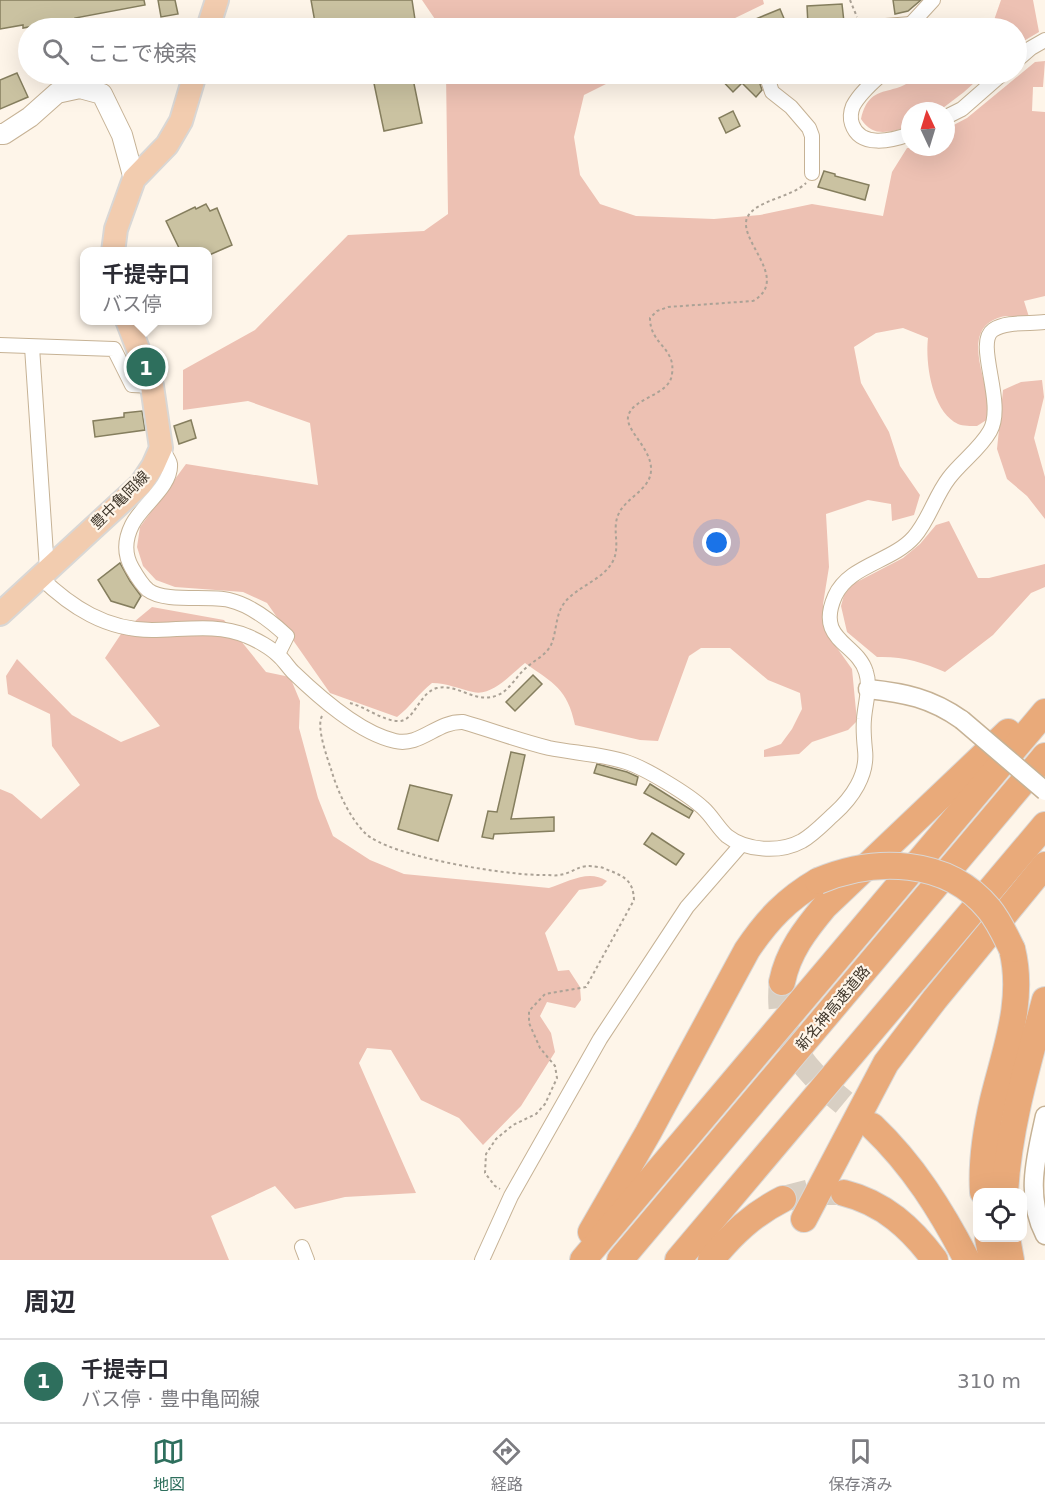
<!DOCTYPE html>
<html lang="ja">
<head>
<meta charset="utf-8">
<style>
	body { margin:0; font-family:"DejaVu Sans","Noto Sans JP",sans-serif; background:#f7f7f7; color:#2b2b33 }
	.controls { position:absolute; right:18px; bottom:18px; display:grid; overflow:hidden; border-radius:12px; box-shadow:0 6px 24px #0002 }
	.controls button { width:54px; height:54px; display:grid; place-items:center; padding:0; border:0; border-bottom:2px solid #e1e1e2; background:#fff; color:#2b2b33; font:30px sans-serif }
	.compass { position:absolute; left:901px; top:102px; width:54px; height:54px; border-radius:50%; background:#fff; box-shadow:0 6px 24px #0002; rotate:356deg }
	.you { position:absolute; left:717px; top:543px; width:21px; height:21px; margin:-15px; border:4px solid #fff; border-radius:50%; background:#1a73e8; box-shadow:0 0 0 9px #1a73e833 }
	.badge { display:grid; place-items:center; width:39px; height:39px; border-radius:50%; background:#2e6f5d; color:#fff; font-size:20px; font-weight:700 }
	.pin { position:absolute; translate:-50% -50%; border:3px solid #fff; box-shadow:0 2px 6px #0006 }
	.popup { position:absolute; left:80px; top:247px; width:132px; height:78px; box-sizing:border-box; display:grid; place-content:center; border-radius:12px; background:#fff; filter:drop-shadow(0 2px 4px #0005); font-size:20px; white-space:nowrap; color:#7c7c81 }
	.popup b { font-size:22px; color:#2b2b33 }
	.popup::after { content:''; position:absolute; left:50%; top:100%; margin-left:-12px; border:12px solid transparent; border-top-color:#fff }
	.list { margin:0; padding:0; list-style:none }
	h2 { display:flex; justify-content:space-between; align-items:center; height:78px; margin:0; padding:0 24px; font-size:26px }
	h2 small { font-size:20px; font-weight:400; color:#7c7c81 }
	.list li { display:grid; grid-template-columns:39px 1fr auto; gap:18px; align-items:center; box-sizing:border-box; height:84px; padding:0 24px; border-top:2px solid #e1e1e2 }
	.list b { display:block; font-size:22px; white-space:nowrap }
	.list p { margin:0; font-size:20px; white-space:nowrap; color:#7c7c81 }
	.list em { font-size:20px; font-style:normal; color:#7c7c81 }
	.icon { flex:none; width:33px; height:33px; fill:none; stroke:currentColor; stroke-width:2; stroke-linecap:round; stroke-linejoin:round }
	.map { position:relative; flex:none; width:1045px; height:1260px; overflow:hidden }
	.search { position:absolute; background:#fff; box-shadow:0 6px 24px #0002; left:18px; right:18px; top:18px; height:66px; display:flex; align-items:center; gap:15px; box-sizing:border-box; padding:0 21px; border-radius:33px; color:#7c7c81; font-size:22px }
	.sheet { height:162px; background:#fff }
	nav { display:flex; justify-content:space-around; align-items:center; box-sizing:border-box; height:84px; border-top:2px solid #e1e1e2; background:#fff; font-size:16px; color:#7c7c81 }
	nav a { display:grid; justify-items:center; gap:3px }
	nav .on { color:#2e6f5d }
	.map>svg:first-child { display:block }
	.green { fill:#edc1b3 }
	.building { fill:#cac2a1; stroke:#857e5e; stroke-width:1.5 }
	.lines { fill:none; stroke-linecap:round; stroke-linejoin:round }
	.motorway-tunnel { stroke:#d8cfc3; stroke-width:26; stroke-dasharray:26 13; stroke-linecap:butt }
	.minor-casing { stroke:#c6b295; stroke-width:16 }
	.tertiary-casing { stroke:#c6b295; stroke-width:21 }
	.secondary-casing { stroke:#c6b295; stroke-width:22 }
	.primary-casing { stroke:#d9d7d5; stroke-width:26 }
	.motorway-casing { stroke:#d9d7d5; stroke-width:28 }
	.path { stroke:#aba296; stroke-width:2; stroke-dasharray:3 3; stroke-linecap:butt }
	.minor { stroke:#fff; stroke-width:14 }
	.tertiary { stroke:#fff; stroke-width:18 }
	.secondary { stroke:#fff; stroke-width:20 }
	.primary { stroke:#f2ccaf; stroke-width:22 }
	.motorway { stroke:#e9aa7a; stroke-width:26 }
	.tertiary-bridge-casing { stroke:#c6b295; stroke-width:21; stroke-linecap:butt }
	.motorway-bridge-casing { stroke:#d9d7d5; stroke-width:28; stroke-linecap:butt }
	.tertiary-bridge { stroke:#fff; stroke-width:18 }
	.motorway-bridge { stroke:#e9aa7a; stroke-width:26 }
	.labels { text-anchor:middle; stroke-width:4.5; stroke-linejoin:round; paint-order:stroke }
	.street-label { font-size:15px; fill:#40372b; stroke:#fef5e9 }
</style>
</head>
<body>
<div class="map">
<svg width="1045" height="1260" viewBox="0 0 1045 1260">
	<rect width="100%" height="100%" fill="#fef5e9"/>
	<g class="green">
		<polygon points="422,0 763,0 764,4 731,20 724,28 441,28"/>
		<polygon points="1001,0 1033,0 1039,32 1017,45 1016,28 986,28 993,23"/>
		<path d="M 1045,61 L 1043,87 L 1033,87 L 1032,111 L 1045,112 L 1045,296 L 1024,301 L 1029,317 C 1021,317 1009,315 1001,317 C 962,328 984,373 988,400 C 988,406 988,412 988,419 L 977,426 C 971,426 963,426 958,424 C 932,412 925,363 928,338 L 903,328 L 876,333 L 854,347 L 861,383 L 889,432 L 900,466 L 920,495 L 914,515 L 892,521 L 891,504 L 868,500 L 826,514 L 829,567 L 823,604 L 823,624 L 830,638 L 852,669 L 857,721 L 848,730 L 812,742 L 799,754 L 764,757 L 764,750 L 781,744 L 792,729 L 802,709 L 800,693 L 768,680 L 730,648 L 701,648 L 689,656 L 658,741 L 640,740 L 575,725 C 567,688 554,684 525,663 C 511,674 492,697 473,692 C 459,689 447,683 432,683 C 419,693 410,707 397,717 L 330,693 L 267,603 L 243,592 L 175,587 L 156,580 L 143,566 L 137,547 L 140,527 L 186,464 L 318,485 L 310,423 L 248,401 L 183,410 L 183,370 L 255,330 L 348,235 L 424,231 L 448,214 L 446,74 L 634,74 L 620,77 L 584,95 L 574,137 L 580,175 L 600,204 L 636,216 L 714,219 L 760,215 L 812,204 L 883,216 L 892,172 L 907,148 L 946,147 L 946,129 L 967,118 L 1035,62 Z"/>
		<path d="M 917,74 L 984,74 L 964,92 L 939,111 L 910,111 L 910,127 C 890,131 874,139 861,119 C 870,79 897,100 917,74 Z"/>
		<polygon points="1042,380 1044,397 1034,438 1045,477 1045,519 1027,496 1007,479 997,449 1003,390 1021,382"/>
		<path d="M 949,521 L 978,578 L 989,578 L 1045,564 L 1045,587 L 1031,593 L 993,635 L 945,672 C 922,662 902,656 877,657 L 847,632 L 841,606 L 844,595 L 853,584 L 903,558 L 920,544 L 936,525 Z"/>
		<path d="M 152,607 L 224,620 L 266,672 L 290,677 L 300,701 L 299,728 L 318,798 L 333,836 L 370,860 L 404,874 L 549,888 C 569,882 588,869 607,881 L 602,886 L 579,890 L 545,933 L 558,971 L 569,970 L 580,987 L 581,1000 L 575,1008 L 547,1002 L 540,1016 L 551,1033 L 555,1052 L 521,1106 L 483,1145 L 459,1118 L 421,1100 L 391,1050 L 367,1048 L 359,1063 L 416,1193 L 345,1197 L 295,1209 L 275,1186 L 211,1216 L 229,1260 L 0,1260 L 0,789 L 12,794 L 41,819 L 80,785 L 52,746 L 50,714 L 8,694 L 6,676 L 17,659 L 72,715 L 121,742 L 160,726 L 105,658 L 123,631 Z"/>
	</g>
	<g class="building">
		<polygon points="0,0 144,0 145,5 75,18 77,28 51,28 50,23 23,28 23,25 0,29"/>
		<polygon points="158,0 175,0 178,14 161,17"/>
		<polygon points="311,0 412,0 416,26 400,28 316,28"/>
		<polygon points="893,0 921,0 908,11 895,14"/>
		<polygon points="842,4 844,22 808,25 807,6"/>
		<polygon points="780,9 788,28 734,28"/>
		<polygon points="17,73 28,97 0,109 0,80"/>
		<polygon points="372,74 412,74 422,123 384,131"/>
		<polygon points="716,74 752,74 749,76 752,80 756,76 758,78 762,90 756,97 742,83 733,92"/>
		<polygon points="733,111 740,126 726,133 719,118"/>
		<polygon points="824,171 835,174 835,176 869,185 865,200 818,187"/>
		<polygon points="206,204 210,211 217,208 232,245 207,256 207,252 181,252 166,221 195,207 196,209"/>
		<polygon points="142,411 145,430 95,437 93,421 124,417 124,413"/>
		<polygon points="191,420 196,438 179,444 174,426"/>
		<polygon points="120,563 130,581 141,596 134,608 111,601 98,580"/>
		<polygon points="533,675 542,684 515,711 506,702"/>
		<polygon points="511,752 525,755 511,819 554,817 554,831 494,834 493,839 482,837 488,811 497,812"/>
		<polygon points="597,764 627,772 638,777 636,785 594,773"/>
		<polygon points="650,784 693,811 689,818 644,793"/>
		<polygon points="410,785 452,795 438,841 398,829"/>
		<polygon points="652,833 684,854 676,865 644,844"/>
	</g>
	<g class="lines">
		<g class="motorway-tunnel">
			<path d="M 782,982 C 774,1055 823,1084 872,1126"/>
			<polyline points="783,1199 811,1192 838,1192"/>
		</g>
		<g class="minor-casing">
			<g id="minor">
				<polyline points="911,24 933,0"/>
				<polyline points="860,28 911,24 909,28"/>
				<polyline points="1016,61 1031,48 1045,40"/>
				<polyline points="766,74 772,92 791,107 809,128 812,136 812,173"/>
				<path d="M 882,74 C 872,83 860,93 853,106 C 851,111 850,118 852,124 C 860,148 891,141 910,134"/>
				<polyline points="946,117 962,109 1002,74"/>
				<polyline points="0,345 114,349 132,385 152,386"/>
				<polyline points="32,347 47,569"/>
				<path d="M 161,448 C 164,453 169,459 170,464 C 172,486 141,506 132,525 C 125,539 124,554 132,568 C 136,575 142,585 148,590 C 165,603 208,595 229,600 C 251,605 271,621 287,636 L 278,654"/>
				<path d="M 40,577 C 71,607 106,630 152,630 C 183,630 217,623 247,636 C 257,640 271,648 278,655 C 284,660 288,667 293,672 C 319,697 359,733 395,741 C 420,747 437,721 463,722 C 491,730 520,741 549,748 C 574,753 601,754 626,762 C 645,768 688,794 703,808 C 712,816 718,828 727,836 C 746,851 780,853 802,841 C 814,834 824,823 834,814 C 852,798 868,775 865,750 C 864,740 863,729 864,719 C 865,704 871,687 866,672 C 857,642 815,641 835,596 C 849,565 892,562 914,537 C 929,520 935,496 949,478 C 961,462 980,449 990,431 C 1006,403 974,343 993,330 C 1006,321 1030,324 1045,322"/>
				<polyline points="302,1247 307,1260"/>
				<polyline points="482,1260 511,1196 600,1039 687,907 741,845"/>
			</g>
		</g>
		<g class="tertiary-casing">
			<g id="tertiary">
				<path d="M 868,689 C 905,693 931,698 962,720"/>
				<path d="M 1045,1116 C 1036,1157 1025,1196 1045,1235"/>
			</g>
		</g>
		<g class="secondary-casing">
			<polyline id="secondary" points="0,134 4,134 30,117 57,93 80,88 102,94 122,135 134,179"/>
		</g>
		<g class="primary-casing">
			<g id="primary">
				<polyline points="208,28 217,0"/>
				<polyline points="113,252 116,229 134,179 167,145 181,121 195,74"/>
				<polyline points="0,614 141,484 153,466 161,448 152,386 127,320"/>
			</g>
		</g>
		<g class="motorway-casing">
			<g id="motorway">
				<path d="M 782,982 C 788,952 805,930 825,906 L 1008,732"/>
				<path d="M 872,1126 C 913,1165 941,1210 967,1260"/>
				<path d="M 983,1192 C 981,1161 986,1130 993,1100 C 1005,1050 1025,1001 1012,949"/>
				<path d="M 1005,1192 C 1009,1126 1028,1063 1045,1000"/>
				<path d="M 844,1193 C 884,1203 911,1228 935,1260"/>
				<polyline points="804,1219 886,1063 935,999 1045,865"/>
				<path d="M 591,1232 L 648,1133 L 747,950 C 767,920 787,899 818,881"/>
				<polyline points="988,1238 992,1260"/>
				<polyline points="1007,1238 1011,1260"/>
				<polyline points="583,1260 1045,712"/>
				<polyline points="620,1260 1045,756"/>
				<polyline points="678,1260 1045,825"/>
				<path d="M 711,1260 C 732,1234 753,1214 783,1199"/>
			</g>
		</g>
		<g class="path">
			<polyline points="850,0 857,17"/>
			<path d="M 350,703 C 365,707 382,720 397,721 C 415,723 418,693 437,688 C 458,683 476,705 498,695 C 510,690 517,675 527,667 C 535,660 546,655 551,645 C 557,632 555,614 565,602 C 578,586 603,580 613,561 C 621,545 611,529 619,513 C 626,498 651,489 651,470 C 652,449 626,431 628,417 C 632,397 670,396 672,374 C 676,347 650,345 650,318 L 657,311 L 668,307 L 753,301 C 791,279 738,241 747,218 C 755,200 791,198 806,183"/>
			<path d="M 322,716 C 316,727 327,757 331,769 C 337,790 349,817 365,833 C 389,857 510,876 545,875 C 550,875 555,876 559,875 C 575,873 578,863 598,867 C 603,867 607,870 611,871 C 627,878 633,882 634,900 L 586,987 L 545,994 L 529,1011 L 529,1023 L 540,1048 L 555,1066 L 557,1078 L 545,1104 L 536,1114 L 513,1125 L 496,1139 L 486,1154 L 485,1173 L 495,1186 L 500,1189"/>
		</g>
		<use href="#minor" class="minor"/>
		<use href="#tertiary" class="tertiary"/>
		<use href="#secondary" class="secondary"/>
		<use href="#primary" class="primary"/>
		<use href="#motorway" class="motorway"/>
		<g class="tertiary-bridge-casing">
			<polyline id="tertiary-bridge" points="962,720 1045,791"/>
		</g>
		<g class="motorway-bridge-casing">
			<path id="motorway-bridge" d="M 818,881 C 875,857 947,858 989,909 C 999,921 1005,935 1012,949"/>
		</g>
		<use href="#tertiary-bridge" class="tertiary-bridge"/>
		<use href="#motorway-bridge" class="motorway-bridge"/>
	</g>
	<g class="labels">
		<g class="street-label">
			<text transform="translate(120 500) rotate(-45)" y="5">豊中亀岡線</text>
			<text transform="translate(833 1008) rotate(-50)" y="5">新名神高速道路</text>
		</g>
	</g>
</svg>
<div class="controls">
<button><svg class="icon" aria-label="locate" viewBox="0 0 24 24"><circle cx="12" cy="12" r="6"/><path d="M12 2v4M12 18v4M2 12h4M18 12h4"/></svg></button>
</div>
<svg class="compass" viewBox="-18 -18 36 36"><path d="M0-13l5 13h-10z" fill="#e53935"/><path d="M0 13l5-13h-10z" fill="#7c7c81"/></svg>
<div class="you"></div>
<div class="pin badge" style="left:146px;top:367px">1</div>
<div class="popup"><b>千提寺口</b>バス停</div>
<div class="search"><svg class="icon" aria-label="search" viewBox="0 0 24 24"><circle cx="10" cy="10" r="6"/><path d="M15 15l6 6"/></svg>ここで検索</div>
</div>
<section class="sheet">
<h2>周辺<small></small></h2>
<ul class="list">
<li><span class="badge">1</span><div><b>千提寺口</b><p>バス停 · 豊中亀岡線</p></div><em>310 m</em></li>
</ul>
</section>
<nav>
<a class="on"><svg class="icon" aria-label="map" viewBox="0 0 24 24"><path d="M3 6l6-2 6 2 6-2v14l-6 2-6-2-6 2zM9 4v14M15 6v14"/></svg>地図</a>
<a><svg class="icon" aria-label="directions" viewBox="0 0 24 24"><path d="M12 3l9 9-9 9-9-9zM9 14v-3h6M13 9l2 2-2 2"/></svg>経路</a>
<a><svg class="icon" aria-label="saved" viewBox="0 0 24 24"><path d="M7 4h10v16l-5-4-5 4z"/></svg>保存済み</a>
</nav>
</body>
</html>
